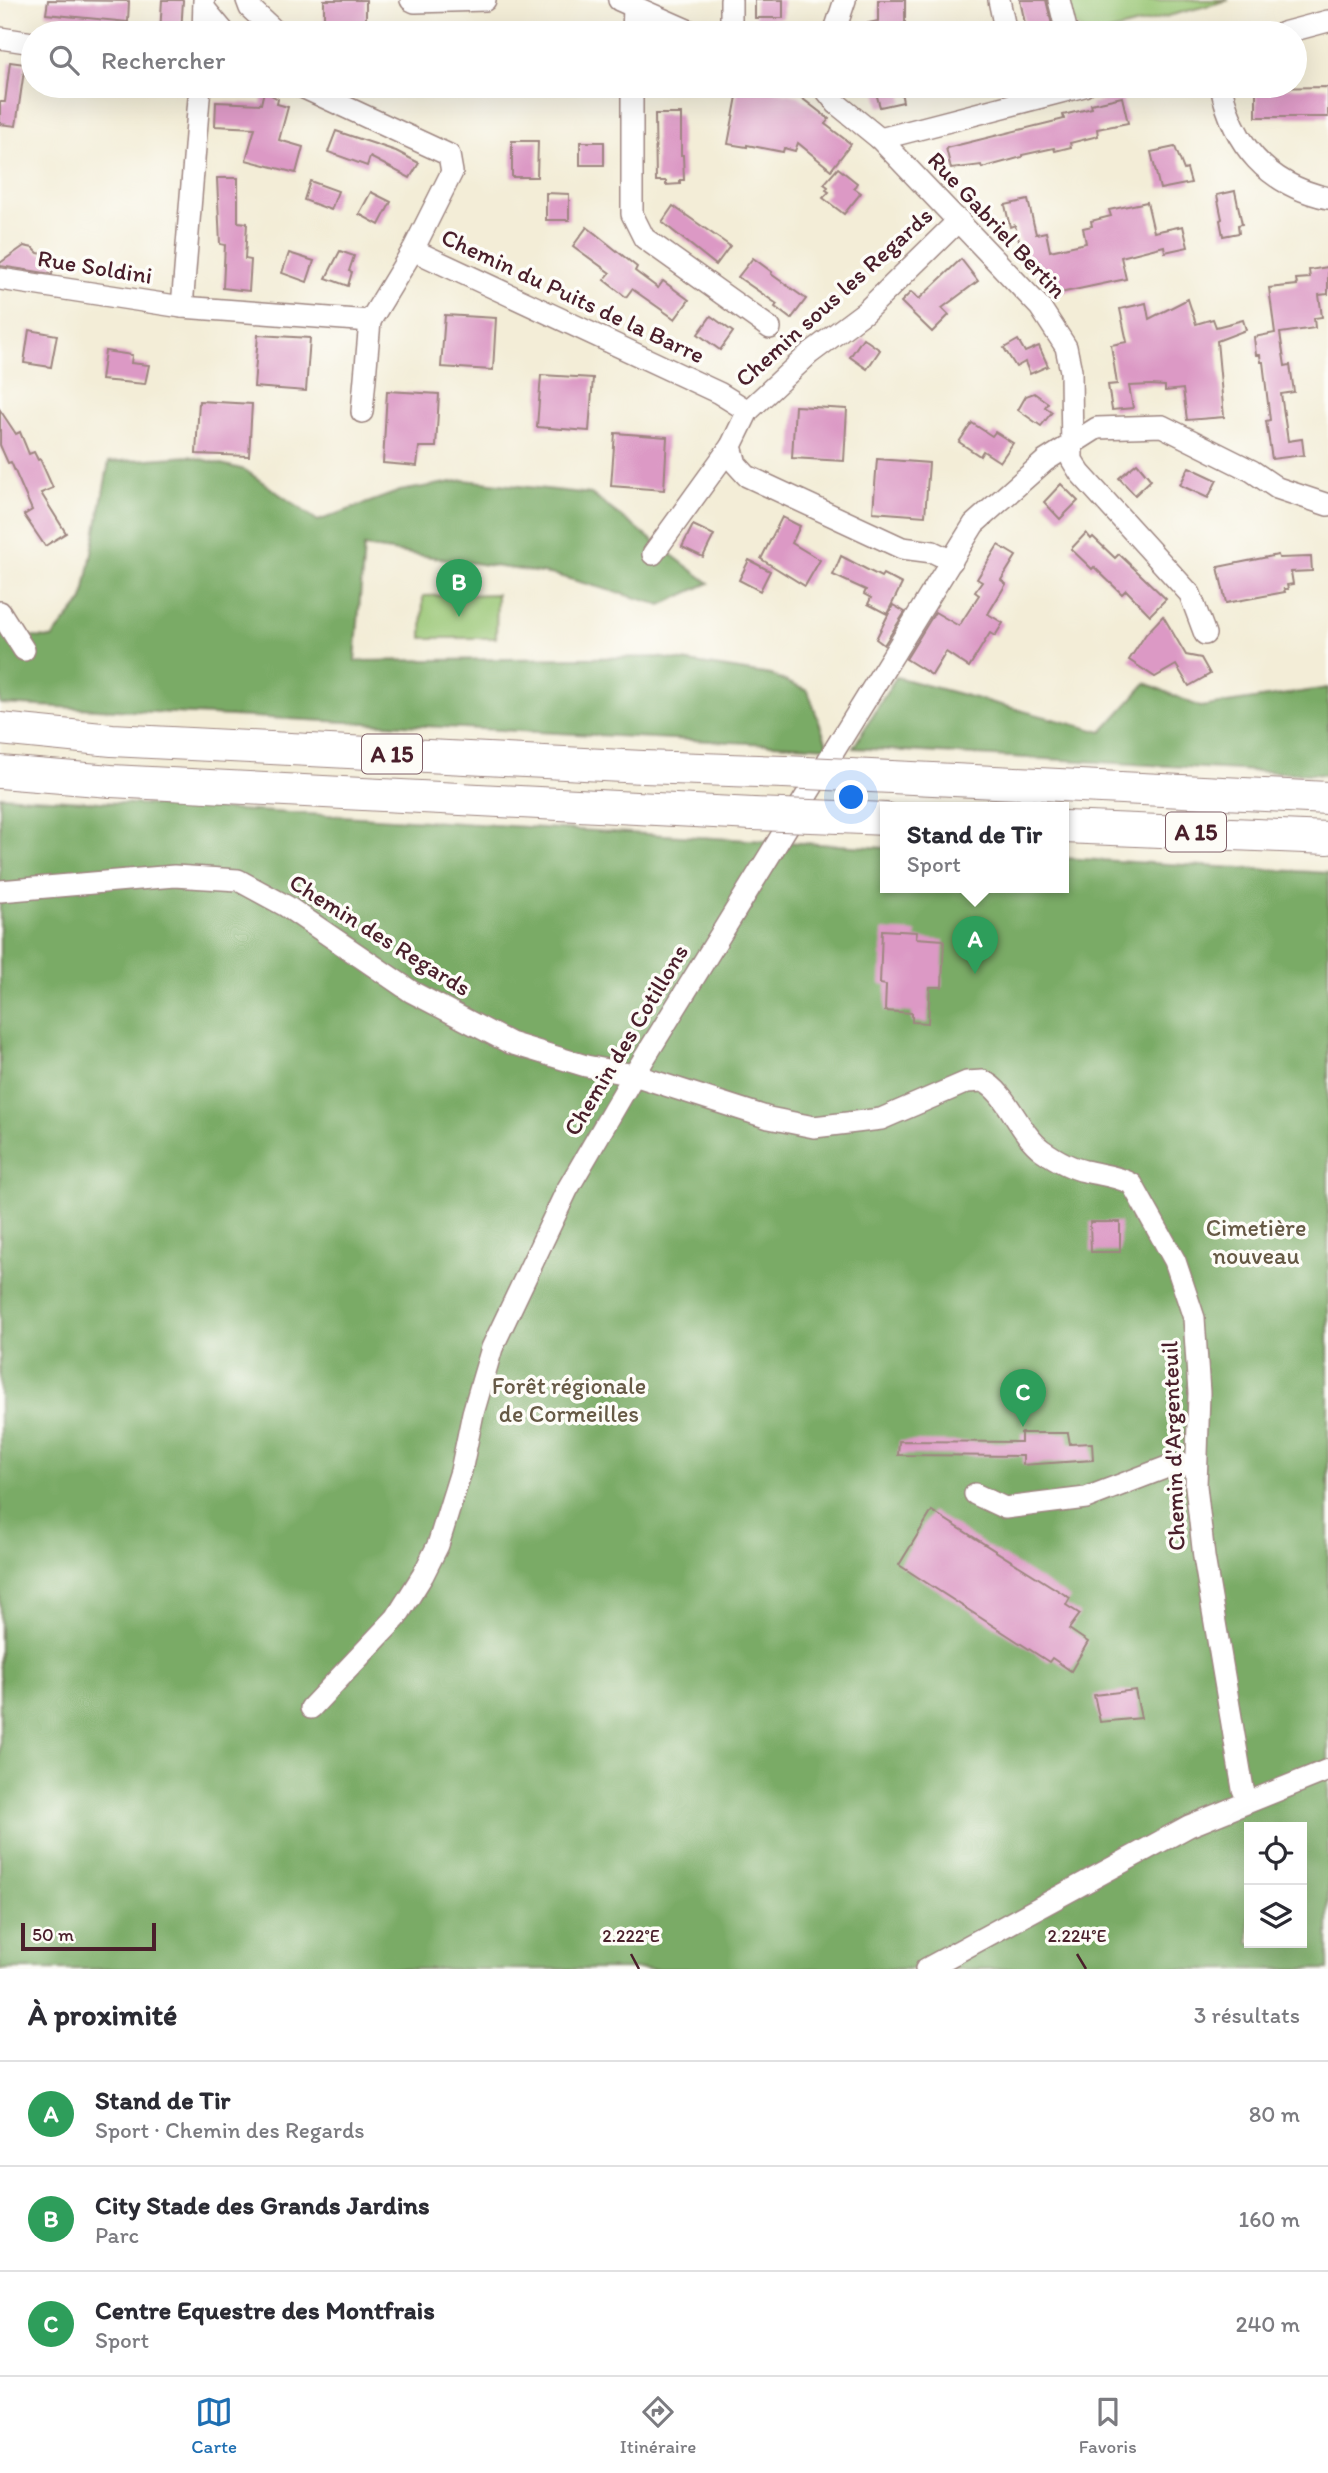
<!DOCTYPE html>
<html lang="fr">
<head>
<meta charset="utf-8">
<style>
	body { margin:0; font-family:Itim,sans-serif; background:#f2f2f3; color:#2b2b33 }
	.controls { position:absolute; right:21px; bottom:21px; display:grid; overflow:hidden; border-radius:0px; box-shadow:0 7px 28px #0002 }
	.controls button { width:63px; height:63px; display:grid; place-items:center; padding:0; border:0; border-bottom:2px solid #e1e1e2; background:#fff; color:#2b2b33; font:35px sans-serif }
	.scale { position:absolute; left:21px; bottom:18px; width:135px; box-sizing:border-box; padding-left:7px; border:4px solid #4a1f2b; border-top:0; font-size:19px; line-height:24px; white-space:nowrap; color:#4a1f2b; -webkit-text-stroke:5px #fdfcf7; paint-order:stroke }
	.you { position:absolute; left:852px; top:798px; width:24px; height:24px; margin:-18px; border:5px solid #fff; border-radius:50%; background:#1a73e8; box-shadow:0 0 0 10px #1a73e833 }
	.badge { display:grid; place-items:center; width:46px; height:46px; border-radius:50%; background:#1f6fb2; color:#fff; font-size:23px; font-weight:700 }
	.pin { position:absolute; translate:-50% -58px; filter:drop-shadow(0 2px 4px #0008) }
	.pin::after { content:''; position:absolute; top:37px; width:24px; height:21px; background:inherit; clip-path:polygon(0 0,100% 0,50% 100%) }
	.popup { position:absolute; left:880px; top:802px; width:189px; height:91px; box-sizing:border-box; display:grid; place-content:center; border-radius:0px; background:#fff; filter:drop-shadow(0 2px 5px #0005); font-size:23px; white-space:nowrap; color:#7c7c81 }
	.popup b { font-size:26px; color:#2b2b33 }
	.popup::after { content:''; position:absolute; left:50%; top:100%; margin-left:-14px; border:14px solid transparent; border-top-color:#fff }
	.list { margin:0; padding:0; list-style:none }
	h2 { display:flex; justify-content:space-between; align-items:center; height:91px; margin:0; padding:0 28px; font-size:30px }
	h2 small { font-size:23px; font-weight:400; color:#7c7c81 }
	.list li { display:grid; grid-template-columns:46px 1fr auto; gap:21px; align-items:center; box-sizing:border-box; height:105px; padding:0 28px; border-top:2px solid #e1e1e2 }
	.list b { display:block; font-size:26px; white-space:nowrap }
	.list p { margin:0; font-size:23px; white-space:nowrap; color:#7c7c81 }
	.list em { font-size:23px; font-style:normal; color:#7c7c81 }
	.icon { flex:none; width:38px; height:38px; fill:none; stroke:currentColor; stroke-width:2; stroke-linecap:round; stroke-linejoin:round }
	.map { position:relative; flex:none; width:1328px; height:1969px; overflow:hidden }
	.search { position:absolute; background:#fff; box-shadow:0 7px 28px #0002; left:21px; right:21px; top:21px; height:77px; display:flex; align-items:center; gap:18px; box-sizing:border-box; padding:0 24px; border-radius:38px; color:#7c7c81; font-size:26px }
	.sheet { height:406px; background:#fff }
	nav { display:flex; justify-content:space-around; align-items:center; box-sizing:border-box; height:98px; border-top:2px solid #e1e1e2; background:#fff; font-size:19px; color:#7c7c81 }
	nav a { display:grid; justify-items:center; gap:4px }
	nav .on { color:#1f6fb2 }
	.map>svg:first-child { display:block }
	.green { fill:#99c674; stroke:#727250; stroke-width:2 }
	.forest { fill:#7aab66; stroke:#626548; stroke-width:2; fill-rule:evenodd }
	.building { fill:#dc99c5 }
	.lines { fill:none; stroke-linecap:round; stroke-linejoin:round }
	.minor-casing { stroke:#9e8681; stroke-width:24 }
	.highway-casing { stroke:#9e8681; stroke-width:34 }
	.minor { stroke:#fff; stroke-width:21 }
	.highway { stroke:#fff; stroke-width:32 }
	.highway-bridge-casing { stroke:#9e8681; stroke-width:34; stroke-linecap:butt }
	.highway-bridge { stroke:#fff; stroke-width:32 }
	.ticks { fill:none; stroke:#4a1f2b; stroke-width:2.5 }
	.labels { text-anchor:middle; stroke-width:7; stroke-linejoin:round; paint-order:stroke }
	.shield { fill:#fdfcf7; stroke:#806168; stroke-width:2 }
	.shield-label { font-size:23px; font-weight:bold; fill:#4a1f2b }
	.street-label { font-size:24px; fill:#4a1f2b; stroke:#fdfcf7 }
	.park-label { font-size:24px; fill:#665945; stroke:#fdfcf7 }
	.ticks-label { font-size:18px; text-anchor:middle; fill:#4a1f2b; stroke:#fdfcf7; stroke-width:7; stroke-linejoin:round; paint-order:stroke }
</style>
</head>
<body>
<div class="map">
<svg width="1328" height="1969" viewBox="0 0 1328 1969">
	<rect width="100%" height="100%" fill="#fdfcf7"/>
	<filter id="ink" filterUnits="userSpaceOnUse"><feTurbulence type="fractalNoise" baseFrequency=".0143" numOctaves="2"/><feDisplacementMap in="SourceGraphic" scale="14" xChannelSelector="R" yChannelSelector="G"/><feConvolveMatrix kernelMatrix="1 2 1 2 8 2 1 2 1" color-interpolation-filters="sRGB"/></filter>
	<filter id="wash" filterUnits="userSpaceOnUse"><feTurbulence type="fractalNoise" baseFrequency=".00686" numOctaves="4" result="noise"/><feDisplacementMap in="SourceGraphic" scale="28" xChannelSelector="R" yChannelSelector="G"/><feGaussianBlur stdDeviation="1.57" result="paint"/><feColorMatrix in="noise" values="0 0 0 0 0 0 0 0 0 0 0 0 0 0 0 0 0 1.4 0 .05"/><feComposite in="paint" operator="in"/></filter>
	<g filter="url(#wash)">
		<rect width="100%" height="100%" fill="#f3edd7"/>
		<g class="green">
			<path d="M 1059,0 L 1229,0 L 1104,33 C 1075,34 1072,22 1059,0 Z"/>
			<polygon points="497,594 496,638 422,638 423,596"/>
		</g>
		<g class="forest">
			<polygon points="189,456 245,470 318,521 400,491 464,480 591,494 709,583 661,605 555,575 364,547 355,661 657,657 771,675 808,691 828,747 0,704 0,635 52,638 83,600 109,462"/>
			<polygon points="896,677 1102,732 1146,683 1200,707 1328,688 1328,775 853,748"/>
			<path d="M 0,796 L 886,848 L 886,888 L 1064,888 L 1064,858 L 1328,873 L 1328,1969 L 0,1969 ZM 1249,1827 L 1302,1827 L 1302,1943 L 1249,1943 Z"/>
		</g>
		<g id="blocks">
			<g class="building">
				<polygon points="48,0 129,1 128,22 46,14"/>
				<polygon points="162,0 183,0 181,33 160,33"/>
				<rect x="324" y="0" width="42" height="33"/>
				<rect x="755" y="0" width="28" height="18"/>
				<polygon points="878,0 905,0 905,33 849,33 850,27 878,21"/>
				<polygon points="1020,0 1046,0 1054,33 1027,33"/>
				<polygon points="10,62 25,64 16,126 0,124 0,102 5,102"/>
				<polygon points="739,86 751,86 799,96 829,119 825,124 851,144 831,170 798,143 795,151 784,148 783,152 747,145 747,147 728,144"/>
				<polygon points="874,86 900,86 903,102 880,107"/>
				<polygon points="1328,87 1328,117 1256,117 1256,88"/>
				<polygon points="264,91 278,99 277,104 288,107 279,140 303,147 296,173 246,160 255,128 215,126 216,102 261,104"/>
				<polygon points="1122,97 1128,123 1097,129 1098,136 1070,143 1071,147 1055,151 1054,148 1022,155 1022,157 982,168 981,165 951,169 946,148 1064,119 1063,115 1092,108 1091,104"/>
				<polygon points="655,114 681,114 681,155 683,155 684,180 680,180 680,184 666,185 666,181 656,181"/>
				<polygon points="336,131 396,151 419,163 410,178 370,157 367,166 328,152"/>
				<polygon points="512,141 538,141 537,177 512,177"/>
				<rect x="580" y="142" width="24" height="23"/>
				<polygon points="1175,147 1184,170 1187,169 1191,183 1160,189 1151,152"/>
				<polygon points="838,168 857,183 854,188 861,193 844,214 823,198 829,192 826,190 828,187 824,184"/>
				<polygon points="217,178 238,178 238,222 247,223 245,259 251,260 249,291 223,288 225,245 220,244"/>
				<polygon points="310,181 338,191 331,210 304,200"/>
				<polygon points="1235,191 1242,224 1238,225 1239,233 1223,236 1220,220 1222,219 1217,195"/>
				<polygon points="371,192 391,202 379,225 359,214"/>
				<polygon points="546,193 569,194 569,220 546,220"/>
				<polygon points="1028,200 1036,234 1046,232 1050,251 1086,243 1083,228 1092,226 1091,221 1111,216 1109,210 1147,202 1154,232 1183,226 1188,247 1165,252 1164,246 1121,257 1126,279 1055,294 1050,272 1036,275 1033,259 1029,260 1028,257 1024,258 1015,225 1010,227 1005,205"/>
				<polygon points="673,206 730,246 716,265 662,222"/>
				<polygon points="587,227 637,267 635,271 658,288 663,281 689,300 675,319 632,289 626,297 604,280 610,273 573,246"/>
				<polygon points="24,246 33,248 38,253 55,256 52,274 0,266 0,263"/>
				<polygon points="340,251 354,256 349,271 352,272 348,286 326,278"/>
				<polygon points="289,253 314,261 307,282 282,273"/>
				<polygon points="753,258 772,272 771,274 806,299 791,319 775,307 777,304 738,277"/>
				<polygon points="961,259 978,281 942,308 949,315 932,332 901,302 911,292 919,299"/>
				<polygon points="1328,267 1328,294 1319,295 1322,317 1314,318 1315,328 1280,333 1285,366 1290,365 1294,392 1281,394 1288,441 1302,439 1304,455 1272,459 1266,421 1270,420 1263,362 1261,362 1260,355 1256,355 1254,337 1275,333 1269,288 1297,285 1296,279 1310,278 1309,270"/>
				<polygon points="1188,299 1196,324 1213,319 1216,327 1243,320 1246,330 1217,341 1224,417 1187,420 1183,389 1165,391 1165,386 1151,385 1129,386 1133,408 1112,410 1108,385 1117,384 1111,345 1127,342 1120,309 1146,303 1149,319"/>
				<polygon points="445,315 496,318 493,370 441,367"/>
				<polygon points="711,316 733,332 720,350 698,334"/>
				<polygon points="29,330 57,335 51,367 24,363"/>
				<polygon points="258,335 310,338 306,391 254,387"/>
				<polygon points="863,338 880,350 867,369 850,357"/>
				<polygon points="1018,340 1025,352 1039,346 1048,366 1030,374 1025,362 1016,367 1004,348"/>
				<polygon points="105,351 132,355 131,363 149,365 145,384 101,380"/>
				<polygon points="541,375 593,378 589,431 537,427"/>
				<polygon points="387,391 439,394 436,447 419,447 417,466 383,463"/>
				<polygon points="1034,393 1048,403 1045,407 1052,412 1041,426 1018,410 1026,396"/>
				<polygon points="199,401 252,404 249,456 196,454"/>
				<polygon points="795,406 847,409 844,461 792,458"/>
				<polygon points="0,410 16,434 20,432 29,454 34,452 38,460 40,459 53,488 41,493 66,533 45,546 24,515 32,510 11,462 8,463 0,445"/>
				<polygon points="972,423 992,436 995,432 1013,443 1000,462 983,451 980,456 959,442"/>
				<polygon points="615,433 667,437 664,490 611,486"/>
				<polygon points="877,459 929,463 925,516 873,512"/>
				<polygon points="1137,463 1151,480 1135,495 1119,478"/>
				<polygon points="1189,467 1217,480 1208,498 1180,485"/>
				<polygon points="1061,484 1078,501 1060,519 1044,502"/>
				<polygon points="782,517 800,526 792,543 820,560 805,586 761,559"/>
				<polygon points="693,525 714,535 703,557 682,547"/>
				<polygon points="1086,533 1091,539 1093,537 1115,558 1119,554 1166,599 1150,615 1126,590 1122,594 1094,567 1092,569 1071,549"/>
				<polygon points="998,545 1016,556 1001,580 1006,584 988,614 1003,623 995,636 990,633 969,667 946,652 932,675 906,659 935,612 959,626 979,595 975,592 982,582 977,579"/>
				<polygon points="1278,555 1279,558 1311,557 1312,571 1291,572 1293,584 1287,585 1288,589 1284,589 1285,592 1226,603 1218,567"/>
				<polygon points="841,556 881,577 883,574 902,584 887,614 868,604 871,598 864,594 866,590 833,575"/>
				<polygon points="749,560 770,571 760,591 739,580"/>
				<polygon points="893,605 905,612 884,645 876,639"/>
				<polygon points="1163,616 1186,655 1201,658 1210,674 1189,686 1176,665 1155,677 1129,660 1146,634"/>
				<polygon points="882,930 917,932 916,938 944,940 942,987 930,987 928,1023 912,1022 912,1013 885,1011 886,985 880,984"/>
				<polygon points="1090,1222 1120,1222 1120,1252 1091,1252"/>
				<polygon points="1021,1433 1068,1433 1070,1444 1092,1443 1093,1460 1023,1465 1023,1456 898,1455 899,1441 1021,1442"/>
				<polygon points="932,1511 1070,1598 1066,1605 1080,1614 1069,1629 1088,1642 1071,1671 1052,1658 1049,1662 899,1565"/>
				<polygon points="1135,1690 1141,1718 1100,1722 1094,1695"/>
			</g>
		</g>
	</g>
	<g filter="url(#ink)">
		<use href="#blocks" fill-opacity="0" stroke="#9e8681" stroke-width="2"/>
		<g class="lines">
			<g class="minor-casing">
				<g id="minor">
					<polyline points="247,0 250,8 277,33"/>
					<polyline points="411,0 415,2 485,0"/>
					<polyline points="619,0 694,33"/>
					<polyline points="731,0 731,33"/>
					<polyline points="999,0 1006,33"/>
					<polyline points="1059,0 1067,33"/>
					<polyline points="204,8 225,33"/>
					<polyline points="203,33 204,0"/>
					<polyline points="633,33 634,7"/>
					<polyline points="834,33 845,0"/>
					<polyline points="1283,33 1328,21"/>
					<polyline points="0,38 33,43"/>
					<polyline points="300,86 449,155 452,172 413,250 719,393 748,411"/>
					<polyline points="632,86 632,214 644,238 770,328"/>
					<polyline points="826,86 826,90 837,104 880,139 1040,307 1066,347 1071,371 1072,460 1080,473 1190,594 1205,634"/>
					<path d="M 1221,86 C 1233,145 1268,185 1328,198"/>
					<polyline points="880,139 1084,86"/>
					<polyline points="0,279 182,307 370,321 413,250"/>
					<polyline points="182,307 200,86"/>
					<polyline points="362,412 370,321"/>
					<polyline points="731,446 736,464 747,476 902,548 933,552 952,561"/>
					<polyline points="653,554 731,446 748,411 809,354 865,312 959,220"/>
					<polyline points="0,612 24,650"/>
					<path d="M 0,891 L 174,876 L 238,880 L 286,906 L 412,992 L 510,1043 L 586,1066 L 634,1075 L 769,1118 L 814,1127 L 881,1119 L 967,1082 L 983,1081 C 1007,1092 1018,1132 1042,1150 C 1055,1159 1070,1168 1085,1171 C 1101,1175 1118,1176 1132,1184 L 1175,1261 L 1194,1318 L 1199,1393 L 1196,1486 L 1204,1557 L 1243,1789 L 1248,1801"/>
					<polyline points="975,1494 1005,1508 1086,1498 1170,1466 1196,1464"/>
					<polyline points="311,1708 396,1618 423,1575 438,1545 461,1471 473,1413 492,1348 567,1190 634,1075 974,524 1045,461 1097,428 1162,426 1252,471 1277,488 1328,505"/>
					<polyline points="926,1969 1189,1826 1328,1770"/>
				</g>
			</g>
			<g class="highway-casing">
				<g id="highway">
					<polyline points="0,729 112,740 643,767 784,772"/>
					<polyline points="0,772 111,781 753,814"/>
					<polyline points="850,775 1328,798"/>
					<polyline points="839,817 886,819"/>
					<polyline points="1064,827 1328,838"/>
				</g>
			</g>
			<use href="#minor" class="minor"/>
			<use href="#highway" class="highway"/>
			<g class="highway-bridge-casing">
				<g id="highway-bridge">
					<polyline points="784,772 850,775"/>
					<polyline points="753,814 839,817"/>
				</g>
			</g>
			<use href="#highway-bridge" class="highway-bridge"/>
		</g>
	</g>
	<path class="ticks" d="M 631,1954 L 639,1969M 1077,1954 L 1086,1969"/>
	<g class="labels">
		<g class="shield">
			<rect x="362" y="734.5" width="60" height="39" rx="5"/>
			<rect x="1166" y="812.5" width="60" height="39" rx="5"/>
		</g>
		<g class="shield-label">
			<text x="392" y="762">A 15</text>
			<text x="1196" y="840">A 15</text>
		</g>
		<g class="street-label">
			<text transform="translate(997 225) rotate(47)" y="8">Rue Gabriel Bertin</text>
			<text transform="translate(95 267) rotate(9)" y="8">Rue Soldini</text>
			<text transform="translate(573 296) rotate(25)" y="8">Chemin du Puits de la Barre</text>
			<text transform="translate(834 297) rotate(-42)" y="8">Chemin sous les Regards</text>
			<text transform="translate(380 935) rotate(32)" y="8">Chemin des Regards</text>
			<text transform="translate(626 1040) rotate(-59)" y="8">Chemin des Cotillons</text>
			<text transform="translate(1173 1446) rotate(-92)" y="8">Chemin d'Argenteuil</text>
		</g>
		<g class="park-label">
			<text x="1256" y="1236">Cimetière<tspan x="1256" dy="28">nouveau</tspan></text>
			<text x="569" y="1394">Forêt régionale<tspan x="569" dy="28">de Cormeilles</tspan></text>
		</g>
	</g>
	<g class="ticks-label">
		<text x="631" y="1942">2.222°E</text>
		<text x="1077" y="1942">2.224°E</text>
	</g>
</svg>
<div class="controls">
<button><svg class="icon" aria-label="locate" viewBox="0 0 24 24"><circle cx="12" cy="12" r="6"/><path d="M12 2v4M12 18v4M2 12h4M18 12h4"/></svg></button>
<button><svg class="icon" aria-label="layers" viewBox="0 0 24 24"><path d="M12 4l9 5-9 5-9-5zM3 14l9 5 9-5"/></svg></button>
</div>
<div class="scale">50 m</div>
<div class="you"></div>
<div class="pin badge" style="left:975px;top:974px;background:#2e9e5b">A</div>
<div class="popup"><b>Stand de Tir</b>Sport</div>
<div class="pin badge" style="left:459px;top:617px;background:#2e9e5b">B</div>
<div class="pin badge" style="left:1023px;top:1427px;background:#2e9e5b">C</div>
<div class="search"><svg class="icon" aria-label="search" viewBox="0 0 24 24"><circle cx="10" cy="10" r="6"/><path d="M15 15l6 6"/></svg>Rechercher</div>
</div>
<section class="sheet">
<h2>À proximité<small>3 résultats</small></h2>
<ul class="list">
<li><span class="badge" style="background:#2e9e5b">A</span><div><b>Stand de Tir</b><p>Sport · Chemin des Regards</p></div><em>80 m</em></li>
<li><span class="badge" style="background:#2e9e5b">B</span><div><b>City Stade des Grands Jardins</b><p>Parc</p></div><em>160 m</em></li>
<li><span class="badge" style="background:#2e9e5b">C</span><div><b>Centre Equestre des Montfrais</b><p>Sport</p></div><em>240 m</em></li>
</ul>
</section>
<nav>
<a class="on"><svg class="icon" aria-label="map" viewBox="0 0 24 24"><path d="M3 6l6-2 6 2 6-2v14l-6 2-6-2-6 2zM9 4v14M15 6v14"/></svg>Carte</a>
<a><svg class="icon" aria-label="directions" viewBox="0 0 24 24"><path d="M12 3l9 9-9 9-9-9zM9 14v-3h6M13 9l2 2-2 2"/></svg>Itinéraire</a>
<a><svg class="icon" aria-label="saved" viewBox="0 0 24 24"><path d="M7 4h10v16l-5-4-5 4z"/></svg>Favoris</a>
</nav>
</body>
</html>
